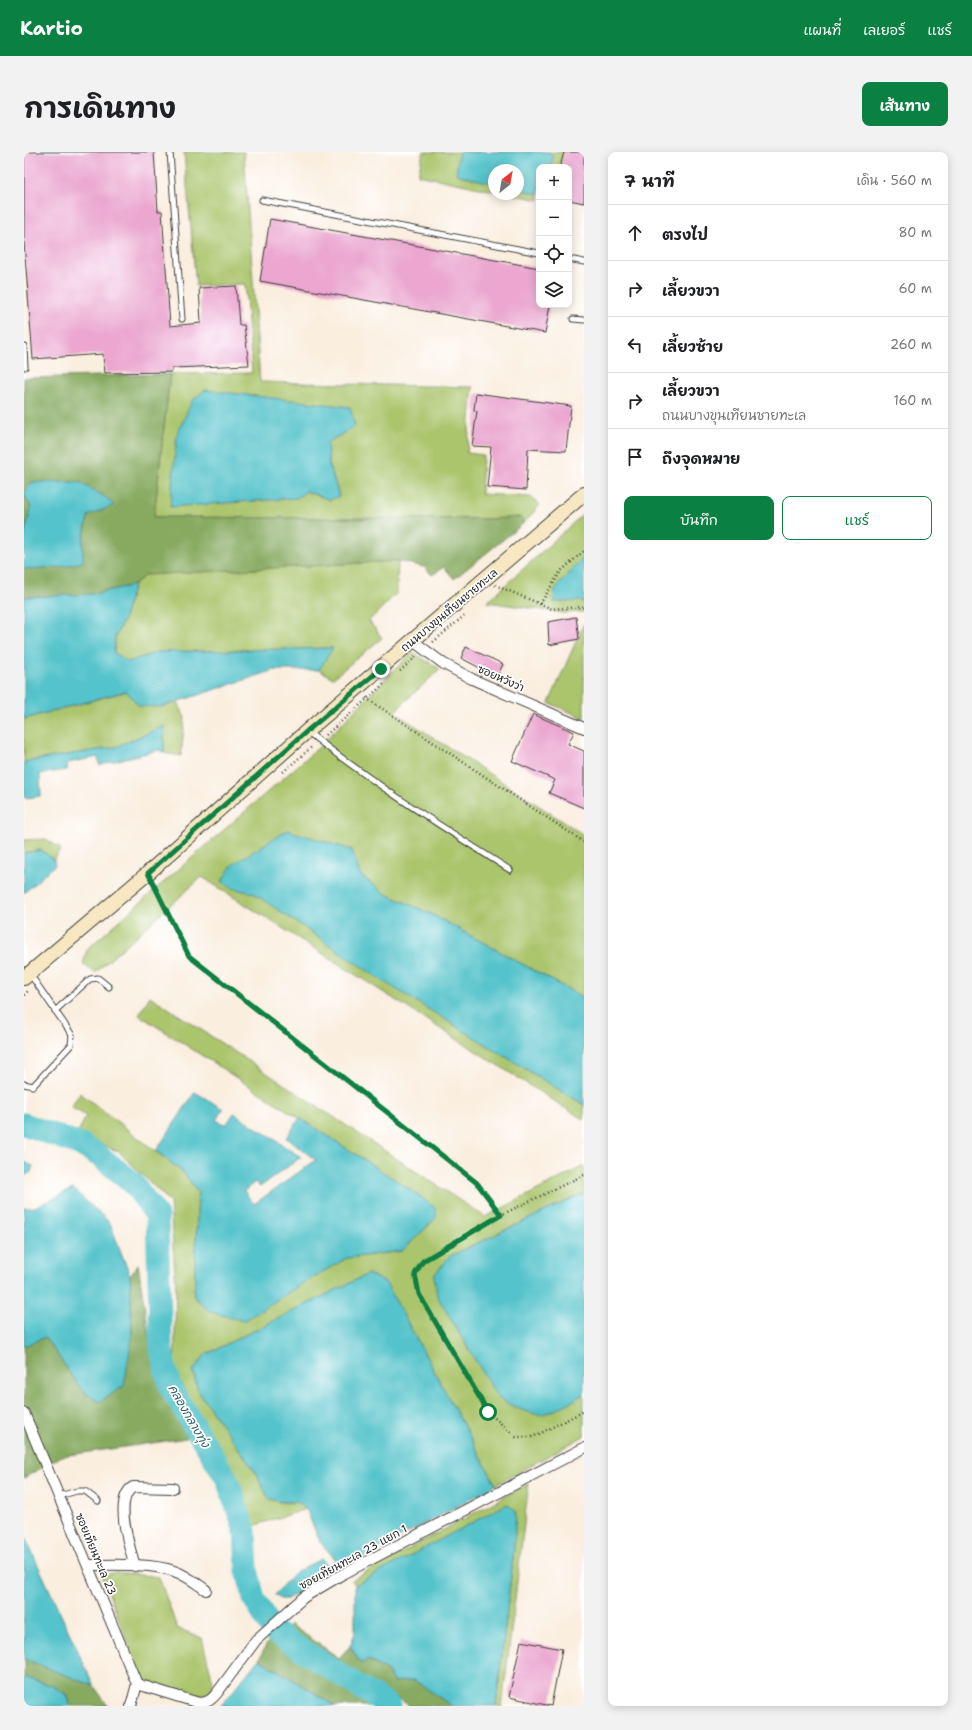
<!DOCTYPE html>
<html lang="th">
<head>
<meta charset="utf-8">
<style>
	body { margin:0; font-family:"Shantell Sans","Playpen Sans Thai",sans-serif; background:#f2f2f2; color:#202124 }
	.controls { position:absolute; right:12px; top:12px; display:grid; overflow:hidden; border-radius:8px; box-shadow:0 2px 10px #0003 }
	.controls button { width:36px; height:36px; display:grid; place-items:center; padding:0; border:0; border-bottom:1px solid #e0e0e0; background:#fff; color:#202124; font:20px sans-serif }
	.compass { position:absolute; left:464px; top:12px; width:36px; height:36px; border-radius:50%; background:#fff; box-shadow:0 2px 10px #0003; rotate:31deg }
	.stop { position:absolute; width:12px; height:12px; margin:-9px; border:3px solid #0b8043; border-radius:50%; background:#fff }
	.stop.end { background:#0b8043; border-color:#fff; box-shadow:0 1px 4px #0008 }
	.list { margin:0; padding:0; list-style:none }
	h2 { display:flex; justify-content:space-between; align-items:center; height:52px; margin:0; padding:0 16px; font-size:17px }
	h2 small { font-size:13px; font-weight:400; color:#757577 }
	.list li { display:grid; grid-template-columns:26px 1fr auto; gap:12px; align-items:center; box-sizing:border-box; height:56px; padding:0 16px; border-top:1px solid #e0e0e0 }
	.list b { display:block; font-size:15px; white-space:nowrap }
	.list p { margin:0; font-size:13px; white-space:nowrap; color:#757577 }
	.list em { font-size:13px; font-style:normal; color:#757577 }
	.actions { display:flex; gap:8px; padding:12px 16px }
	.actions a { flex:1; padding:9px 0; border:1px solid #0b8043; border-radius:8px; text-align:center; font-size:14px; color:#0b8043 }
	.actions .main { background:#0b8043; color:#fff }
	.icon { flex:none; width:22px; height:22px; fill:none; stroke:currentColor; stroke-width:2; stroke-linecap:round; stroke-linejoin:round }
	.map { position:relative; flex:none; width:560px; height:1554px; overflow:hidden; border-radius:8px }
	header { display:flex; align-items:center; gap:24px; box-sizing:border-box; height:56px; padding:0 20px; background:#0b8043; color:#fff }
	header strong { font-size:19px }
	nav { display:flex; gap:22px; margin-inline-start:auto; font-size:14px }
	.intro { display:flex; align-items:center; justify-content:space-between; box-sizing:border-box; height:96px; padding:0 24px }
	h1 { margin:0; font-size:28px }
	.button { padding:10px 18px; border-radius:8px; background:#0b8043; color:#fff; font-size:14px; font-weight:700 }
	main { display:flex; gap:24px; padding:0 24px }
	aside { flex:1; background:#fff; border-radius:8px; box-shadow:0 2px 10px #0003 }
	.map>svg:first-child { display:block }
	.green { fill:#aac56c; stroke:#637044; fill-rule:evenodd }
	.forest { fill:#87aa60; stroke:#52633e }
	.water { fill:#55c3cb; stroke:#387074 }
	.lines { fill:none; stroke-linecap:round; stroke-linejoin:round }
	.river { stroke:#55c3cb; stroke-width:23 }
	.building { fill:#eba7d0 }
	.service-casing { stroke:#3d3c39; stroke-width:7 }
	.minor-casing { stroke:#3d3c39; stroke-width:12 }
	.secondary-casing { stroke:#3d3c39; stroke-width:16 }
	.path { stroke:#3d3c39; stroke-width:2.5; stroke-dasharray:1 3; stroke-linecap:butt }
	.service { stroke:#fff; stroke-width:5 }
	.minor { stroke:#fff; stroke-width:10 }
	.secondary { stroke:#f7e8c3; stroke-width:14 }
	.route { stroke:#0b8043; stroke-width:5 }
	.labels { text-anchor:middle; stroke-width:3.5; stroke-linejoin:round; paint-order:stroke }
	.street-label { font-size:11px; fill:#1c1c1c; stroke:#fff }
	.water-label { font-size:12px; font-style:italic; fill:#335f62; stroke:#fff }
</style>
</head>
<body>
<header>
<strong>Kartio</strong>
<nav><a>แผนที่</a><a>เลเยอร์</a><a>แชร์</a></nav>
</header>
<div class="intro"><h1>การเดินทาง</h1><a class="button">เส้นทาง</a></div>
<main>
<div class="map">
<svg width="560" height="1554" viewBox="0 0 560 1554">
	<rect width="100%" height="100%" fill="#fff"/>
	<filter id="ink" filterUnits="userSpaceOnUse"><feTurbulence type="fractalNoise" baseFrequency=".025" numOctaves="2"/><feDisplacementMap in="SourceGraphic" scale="8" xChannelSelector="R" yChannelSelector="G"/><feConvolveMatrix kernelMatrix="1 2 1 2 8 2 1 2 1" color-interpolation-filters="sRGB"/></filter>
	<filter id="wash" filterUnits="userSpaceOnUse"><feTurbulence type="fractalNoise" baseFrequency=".012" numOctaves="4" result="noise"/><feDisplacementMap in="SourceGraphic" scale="16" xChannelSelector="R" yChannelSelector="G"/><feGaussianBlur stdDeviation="0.9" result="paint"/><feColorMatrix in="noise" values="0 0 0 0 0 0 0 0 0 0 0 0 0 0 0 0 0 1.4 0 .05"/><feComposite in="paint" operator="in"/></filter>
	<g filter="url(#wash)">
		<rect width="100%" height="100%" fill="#faeedf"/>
		<g class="green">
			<path d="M 160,0 L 220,0 L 236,230 L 449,235 L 443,301 L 459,303 L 457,342 L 507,345 L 516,353 L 500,371 L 496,365 L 469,367 L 130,365 L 146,222 L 228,221 L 221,132 L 172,134 ZM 308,252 L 331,274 L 302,291 L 305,312 L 315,344 L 306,348 L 282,339 Z"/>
			<polygon points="399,0 556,0 545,15 515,15 515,48 486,42 494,42 494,18 470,18 470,39 394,23"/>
			<polygon points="560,361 560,405 530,450 560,449 560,460 540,461 463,450"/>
			<polygon points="374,409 373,441 345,469 358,486 309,526 295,518 308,496 134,500 104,510 90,501 91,485 99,469 110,433 121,423"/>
			<polygon points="560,471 560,566 525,551"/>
			<polygon points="388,500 416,517 370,560 560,683 560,846 409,763 362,742 336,723 207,736 229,741 560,953 560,968 178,725 71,821 59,812 63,797 294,596"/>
			<polygon points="103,539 137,555 154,550 161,566 157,604 140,601 140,575 92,595 0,610 0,567"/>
			<polygon points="22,687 37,697 30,708 17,698 0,701 0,688"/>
			<polygon points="126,844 461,1065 560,1014 560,1041 426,1104 543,1251 560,1242 560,1284 472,1333 362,1131 344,1122 181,1203 169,1219 174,1239 232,1321 245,1347 257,1350 274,1350 282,1357 226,1375 216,1339 150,1219 152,1138 146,1050 95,1000 54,981 62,964 47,955 56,941 160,1021 174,1040 170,1145 281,1130 323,1106 378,1099 396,1044 115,863"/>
			<polygon points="505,1331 478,1554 472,1554 490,1397 331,1433 328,1428"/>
			<polygon points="92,1420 135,1425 153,1476 178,1486 189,1530 186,1542 169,1544 118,1527 78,1424"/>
		</g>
		<g class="forest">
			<polygon points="146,222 130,365 469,367 496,365 500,371 430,427 420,415 408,423 400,415 374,409 121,423 110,433 69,442 0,445 0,417 58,410 59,388 64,364 55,330 8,330 0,341 0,226"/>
			<polygon points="0,341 7,356 0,385"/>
			<polygon points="114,1112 128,1202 160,1275 163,1286 38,1304 0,1326 0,1194 21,1185 58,1238 108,1186 106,1124"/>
			<polygon points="266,1472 315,1506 326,1494 337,1512 343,1507 364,1520 369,1530 390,1528 428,1554 386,1554 264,1480"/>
			<polygon points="250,1489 268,1498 355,1554 311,1554 235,1507 243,1491"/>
			<polygon points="0,1507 70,1534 84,1554 46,1554 44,1543 29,1534 0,1525"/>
		</g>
		<g class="water">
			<polygon points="435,0 523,0 529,4 527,15 515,15 515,41 514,42 494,37 494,18 470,18 470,32 432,22"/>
			<polygon points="181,238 326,255 331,274 303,291 305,312 315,344 306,348 282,339 273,346 146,355 153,282 168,249"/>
			<polygon points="8,330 55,330 81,345 90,353 64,364 59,388 59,410 38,415 0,417 0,385 7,356 0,341"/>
			<polygon points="560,405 560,449 530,450 531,437"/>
			<polygon points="110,433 99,469 91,485 90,501 104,510 134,500 309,496 295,518 251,518 137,555 115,554 102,539 0,567 0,445 69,442"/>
			<polygon points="140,574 140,601 135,598 75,613 74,605 44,611 43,618 16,622 17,644 1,646 0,610 92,595"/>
			<polygon points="263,678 328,698 336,723 362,742 409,763 560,846 560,953 357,828 229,741 207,736 198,729 208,713"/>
			<polygon points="17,698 30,708 31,713 0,741 0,701"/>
			<polygon points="171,940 199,957 192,968 202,973 210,961 277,1005 236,1035 231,1030 220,1039 230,1052 292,1008 262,986 276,966 396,1044 412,1057 412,1066 378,1099 323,1106 281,1130 220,1169 186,1160 170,1145 174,1040 160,1021 132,999"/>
			<polygon points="0,1010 9,1014 7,1020 0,1024"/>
			<polygon points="49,1037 86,1071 106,1124 108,1186 100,1234 75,1250 58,1238 21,1185 0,1194 0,1056 11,1055"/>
			<path d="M 560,1041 L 560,1242 C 550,1248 529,1261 518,1262 C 507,1264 483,1252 474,1246 L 413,1144 L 410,1123 L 426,1104 Z"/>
			<polygon points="344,1122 362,1131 472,1333 319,1416 296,1390 282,1357 274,1350 257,1350 245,1347 232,1321 174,1239 169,1219 181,1203"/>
			<polygon points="483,1352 492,1359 490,1397 472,1554 428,1554 390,1528 369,1530 364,1520 344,1507 337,1512 326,1494 331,1481 331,1433"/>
			<polygon points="0,1383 70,1534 0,1507"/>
			<path d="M 298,1407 L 306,1416 L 301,1424 L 263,1447 L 256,1447 L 251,1443 C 267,1422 274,1417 298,1407 Z"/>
			<polygon points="235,1507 311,1554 197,1554"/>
			<polygon points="0,1525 29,1534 44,1544 46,1554 0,1554"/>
		</g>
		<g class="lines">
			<polyline class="river" points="0,972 57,993 74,1003 108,1030 133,1064 137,1196 142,1220 147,1237 203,1327 221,1379 223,1418 230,1447 249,1479 365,1554"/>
		</g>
		<g id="blocks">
			<g class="building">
				<polygon points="0,0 130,0 134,59 138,59 146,174 177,171 175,136 212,134 215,173 220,173 225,213 148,216 148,220 81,221 79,202 9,207 0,90"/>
				<polygon points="540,0 560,0 560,51 545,48 545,15 536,15"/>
				<polygon points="246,67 515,116 515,153 526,153 521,181 236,129"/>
				<polygon points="452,241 547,254 542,299 504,297 502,338 463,335 467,295 448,294 453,259 450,258"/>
				<polygon points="552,465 555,487 525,493 524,470"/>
				<polygon points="442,495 479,512 473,525 437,506"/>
				<polygon points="509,562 550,580 544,592 560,599 560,656 525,641 531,628 488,609"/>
				<polygon points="497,1489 538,1497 527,1554 485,1545"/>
			</g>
		</g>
	</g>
	<g filter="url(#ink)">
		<use href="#blocks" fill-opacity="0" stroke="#3d3c39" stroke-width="1"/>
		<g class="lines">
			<g class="service-casing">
				<g id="service">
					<polyline points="146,0 158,167"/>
					<polyline points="238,48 515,101"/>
					<polyline points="545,107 560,110"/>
					<polyline points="549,167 560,168"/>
					<polyline points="0,194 1,215"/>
					<path d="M 284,580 C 348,631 417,674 486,718"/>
					<polyline points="31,859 66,827 74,826 85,835"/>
					<polyline points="0,932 9,934 47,893 48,883 6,822"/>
					<polyline points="35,1344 53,1339 61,1339 74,1349"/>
				</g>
			</g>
			<g class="minor-casing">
				<g id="minor">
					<polyline points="389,489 420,512 448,527 560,576"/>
					<polyline points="0,1261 113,1532 107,1554"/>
					<path d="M 64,1413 C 89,1413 126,1411 150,1419 C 162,1423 172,1431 182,1438"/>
					<path d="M 111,1414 C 106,1397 89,1347 109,1335 L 149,1336"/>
					<path d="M 113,1532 L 175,1551 C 184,1551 188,1547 193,1541 L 232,1488 L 280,1445 L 317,1423 L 560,1296"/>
				</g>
			</g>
			<g class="secondary-casing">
				<polyline id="secondary" points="0,826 124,721 283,579 560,342"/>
			</g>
			<g class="path">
				<polyline points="471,433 528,457 560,455"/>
				<polyline points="516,452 537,419 560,399"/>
				<polyline points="409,490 440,464"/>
				<polyline points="376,519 393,504"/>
				<polyline points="342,546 560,690"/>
				<polyline points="302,583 361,531"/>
				<polyline points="259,620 289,594"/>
				<polyline points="130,733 165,804 453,1031 477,1063"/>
				<polyline points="0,843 5,838"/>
				<polyline points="560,1023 477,1063 399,1109 391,1122 395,1142 464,1260 492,1285 509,1285 560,1259"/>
			</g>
			<use href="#service" class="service"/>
			<use href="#minor" class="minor"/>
			<use href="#secondary" class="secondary"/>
		</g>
	</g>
	<g class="lines" filter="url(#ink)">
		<polyline class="route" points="357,517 283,579 124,721 165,804 453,1031 477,1063 399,1109 391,1122 395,1142 464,1260"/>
	</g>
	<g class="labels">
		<g class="street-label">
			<text transform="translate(425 458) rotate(-40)" y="4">ถนนบางขุนเทียนชายทะเล</text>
			<text transform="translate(477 526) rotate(24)" y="4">ซอยหวังว่า</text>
			<text transform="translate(72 1402) rotate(67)" y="4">ซอยเทียนทะเล 23</text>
			<text transform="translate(329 1405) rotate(-29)" y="4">ซอยเทียนทะเล 23 แยก 1</text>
		</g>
		<g class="water-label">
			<text transform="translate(165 1264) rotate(60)" y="4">คลองกลางทุ่ง</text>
		</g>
	</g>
</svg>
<div class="controls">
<button>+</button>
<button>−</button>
<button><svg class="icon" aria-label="locate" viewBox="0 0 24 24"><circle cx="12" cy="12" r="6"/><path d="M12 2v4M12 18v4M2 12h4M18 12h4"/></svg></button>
<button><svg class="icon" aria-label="layers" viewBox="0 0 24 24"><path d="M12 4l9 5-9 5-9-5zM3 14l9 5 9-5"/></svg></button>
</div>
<svg class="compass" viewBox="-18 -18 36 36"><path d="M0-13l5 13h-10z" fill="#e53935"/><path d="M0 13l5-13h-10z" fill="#757577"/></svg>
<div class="stop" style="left:464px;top:1260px"></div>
<div class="stop end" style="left:357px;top:517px"></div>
</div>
<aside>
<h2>7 นาที<small>เดิน · 560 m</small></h2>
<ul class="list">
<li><svg class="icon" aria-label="ahead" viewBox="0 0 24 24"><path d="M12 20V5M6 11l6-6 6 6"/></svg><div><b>ตรงไป</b></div><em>80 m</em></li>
<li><svg class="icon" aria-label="right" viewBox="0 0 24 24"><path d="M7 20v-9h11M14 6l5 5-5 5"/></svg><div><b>เลี้ยวขวา</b></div><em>60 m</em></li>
<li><svg class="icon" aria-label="left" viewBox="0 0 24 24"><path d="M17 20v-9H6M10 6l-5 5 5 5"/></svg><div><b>เลี้ยวซ้าย</b></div><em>260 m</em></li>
<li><svg class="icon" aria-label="right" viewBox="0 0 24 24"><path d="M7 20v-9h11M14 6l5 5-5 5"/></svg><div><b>เลี้ยวขวา</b><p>ถนนบางขุนเทียนชายทะเล</p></div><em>160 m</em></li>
<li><svg class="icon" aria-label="arrive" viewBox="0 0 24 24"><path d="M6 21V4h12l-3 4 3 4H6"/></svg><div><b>ถึงจุดหมาย</b></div></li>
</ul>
<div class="actions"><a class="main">บันทึก</a><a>แชร์</a></div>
</aside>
</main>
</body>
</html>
